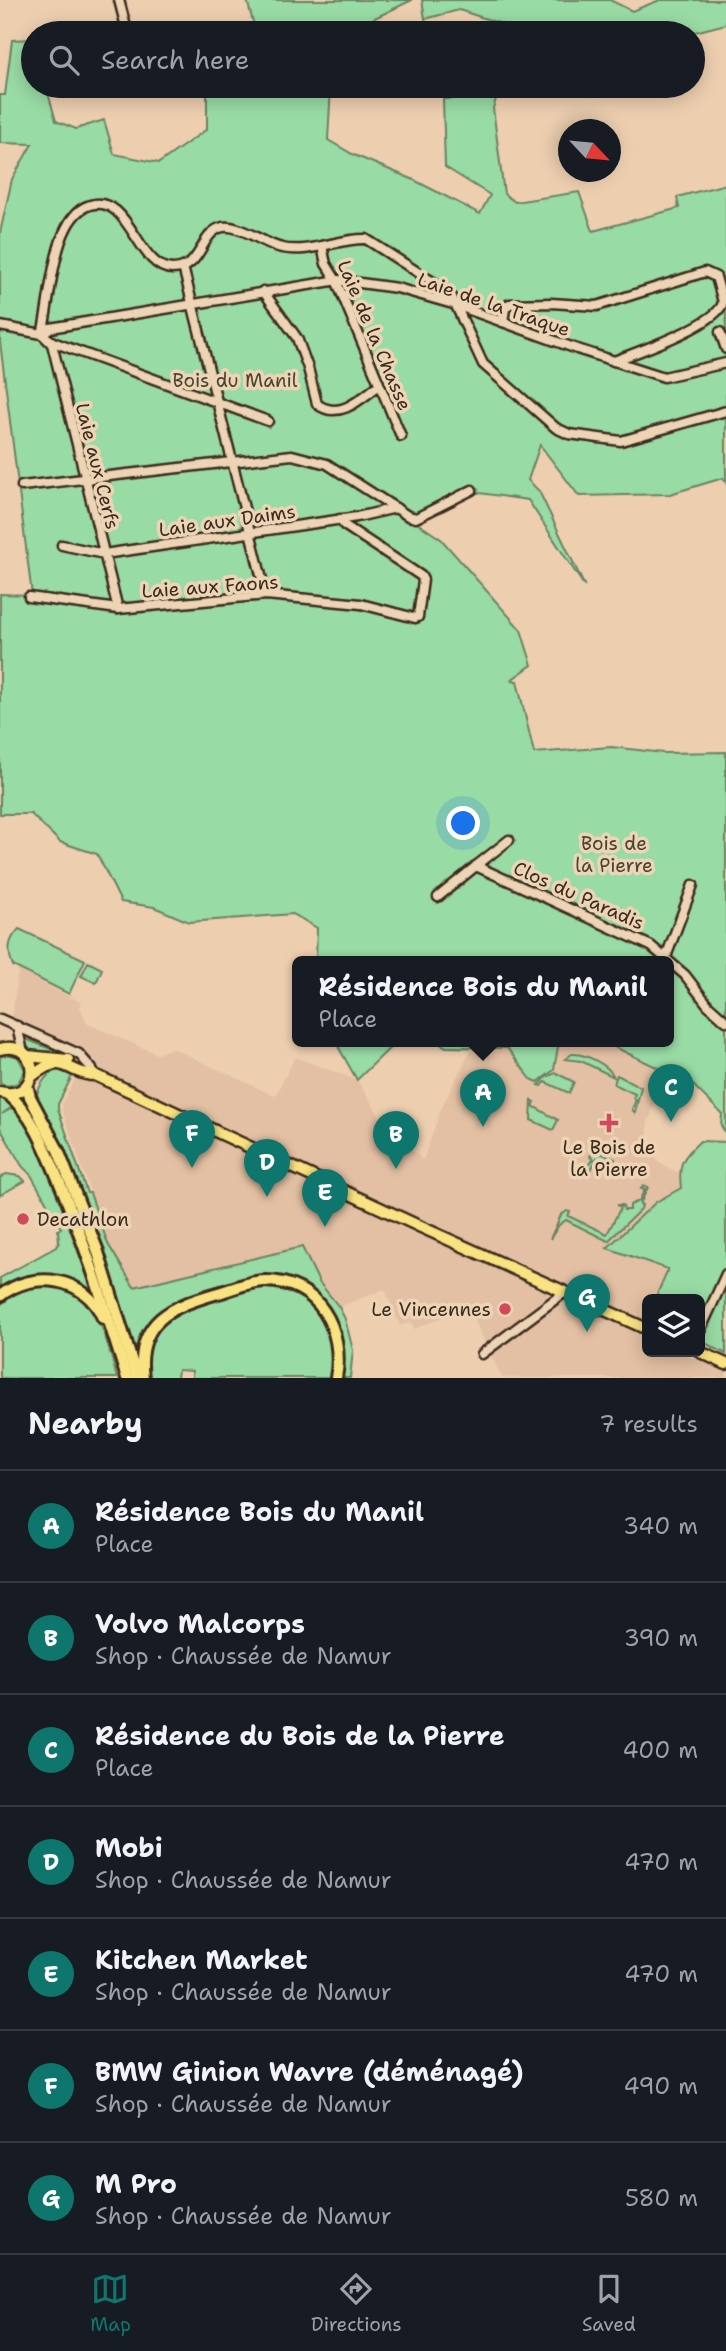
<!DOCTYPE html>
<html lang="en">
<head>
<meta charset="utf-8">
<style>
	body { margin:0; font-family:"Shantell Sans",sans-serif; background:#242831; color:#f1f3f6 }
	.controls { position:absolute; right:21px; bottom:21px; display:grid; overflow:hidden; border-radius:10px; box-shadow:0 4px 18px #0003 }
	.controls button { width:63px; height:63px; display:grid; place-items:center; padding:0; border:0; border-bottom:2px solid #363941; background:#171b24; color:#f1f3f6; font:35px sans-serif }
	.compass { position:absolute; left:558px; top:119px; width:63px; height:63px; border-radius:50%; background:#171b24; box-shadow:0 4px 18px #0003; rotate:116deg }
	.you { position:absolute; left:464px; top:824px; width:24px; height:24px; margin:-18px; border:5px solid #fff; border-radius:50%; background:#1a73e8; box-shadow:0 0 0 10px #1a73e833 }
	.badge { display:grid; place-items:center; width:46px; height:46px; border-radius:50%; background:#0f766e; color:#fff; font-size:23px; font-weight:700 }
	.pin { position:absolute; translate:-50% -58px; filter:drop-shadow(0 2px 4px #0008) }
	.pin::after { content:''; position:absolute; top:37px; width:24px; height:21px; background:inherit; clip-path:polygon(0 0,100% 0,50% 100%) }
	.popup { position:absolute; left:292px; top:956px; width:382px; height:91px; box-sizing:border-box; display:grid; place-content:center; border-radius:10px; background:#171b24; filter:drop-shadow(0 2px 5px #0005); font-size:23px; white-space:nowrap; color:#9ea1a6 }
	.popup b { font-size:26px; color:#f1f3f6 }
	.popup::after { content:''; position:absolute; left:50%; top:100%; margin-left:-14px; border:14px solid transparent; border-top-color:#171b24 }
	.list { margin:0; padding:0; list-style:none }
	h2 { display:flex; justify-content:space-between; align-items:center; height:91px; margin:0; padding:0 28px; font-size:30px }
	h2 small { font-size:23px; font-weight:400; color:#9ea1a6 }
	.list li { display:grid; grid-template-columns:46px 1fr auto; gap:21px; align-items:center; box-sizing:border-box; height:112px; padding:0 28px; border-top:2px solid #363941 }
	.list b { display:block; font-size:26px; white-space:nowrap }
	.list p { margin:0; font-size:23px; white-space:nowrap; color:#9ea1a6 }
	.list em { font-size:23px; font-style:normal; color:#9ea1a6 }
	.icon { flex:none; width:38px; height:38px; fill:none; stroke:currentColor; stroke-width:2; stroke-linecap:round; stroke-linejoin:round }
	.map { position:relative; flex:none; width:726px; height:1378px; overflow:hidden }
	.search { position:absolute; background:#171b24; box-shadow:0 4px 18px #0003; left:21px; right:21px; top:21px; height:77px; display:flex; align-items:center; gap:18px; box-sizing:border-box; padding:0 24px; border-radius:38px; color:#9ea1a6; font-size:26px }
	.sheet { height:875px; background:#171b24 }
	nav { display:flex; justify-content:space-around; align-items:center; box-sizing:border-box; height:98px; border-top:2px solid #363941; background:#171b24; font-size:19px; color:#9ea1a6 }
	nav a { display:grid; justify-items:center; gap:4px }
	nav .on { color:#0f766e }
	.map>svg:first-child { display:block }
	.built { fill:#e3c0a3 }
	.green { fill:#99dba5; stroke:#6a8262; stroke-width:2 }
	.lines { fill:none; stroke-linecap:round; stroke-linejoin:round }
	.minor-casing { stroke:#3b2a1e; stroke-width:13 }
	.major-casing { stroke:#3b2a1e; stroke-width:15 }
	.highway-casing { stroke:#3b2a1e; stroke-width:16 }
	.minor { stroke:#ecd4b4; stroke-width:8 }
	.major { stroke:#f8e281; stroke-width:10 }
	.highway { stroke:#f8e281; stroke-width:10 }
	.poi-dot { fill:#d1495b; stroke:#ecd4b4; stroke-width:2.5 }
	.labels { text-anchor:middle; stroke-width:7; stroke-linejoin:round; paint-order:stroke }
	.street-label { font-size:19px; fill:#3b2a1e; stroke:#ecd4b4 }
	.park-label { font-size:19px; fill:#494532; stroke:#ecd4b4 }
	.poi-label { font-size:19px; fill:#3b2a1e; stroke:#ecd4b4 }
</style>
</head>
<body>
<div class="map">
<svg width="726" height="1378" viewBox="0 0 726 1378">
	<rect width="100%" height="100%" fill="#edcfb0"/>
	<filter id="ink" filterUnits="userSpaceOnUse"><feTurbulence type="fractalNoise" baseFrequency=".0143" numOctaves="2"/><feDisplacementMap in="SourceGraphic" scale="14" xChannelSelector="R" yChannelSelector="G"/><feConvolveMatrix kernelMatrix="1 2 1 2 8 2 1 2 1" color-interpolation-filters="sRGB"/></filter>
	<g filter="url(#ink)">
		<polygon class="built" points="18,970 82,1003 80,1007 88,1024 157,1054 172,1048 275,1096 295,1057 357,1080 386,1126 423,1160 441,1109 471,1049 507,1048 531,1079 554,1070 559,1041 602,1041 666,1072 648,1123 647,1147 660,1163 679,1173 681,1188 656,1202 668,1269 655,1299 647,1299 647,1319 643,1336 647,1338 647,1352 679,1352 726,1372 726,1378 502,1378 468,1307 414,1329 411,1322 400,1326 385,1289 339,1307 319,1282 301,1247 134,1288 108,1244 62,1109 62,1103 77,1076 82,1055 12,1019"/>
		<g class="green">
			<polygon points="247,0 412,0 356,27 357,33 256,33"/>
			<polygon points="422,0 610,0 632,11 660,0 726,0 726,24 691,33 530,33 459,10 425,19"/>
			<polygon points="33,39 33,86 46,86 56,121 76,129 104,120 114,154 159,163 207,129 207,86 331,86 328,140 354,155 412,179 480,214 490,195 445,167 443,99 497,96 493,108 504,194 515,202 579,192 593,231 679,208 677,197 726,184 726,483 723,478 670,494 579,496 540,445 528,480 539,491 585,587 528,500 473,492 414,521 441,539 521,630 532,665 511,680 517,681 534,753 611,747 664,753 726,752 726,1135 721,1125 722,1114 692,1084 602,1041 668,1041 668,961 316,961 317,928 293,914 189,922 154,907 121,902 97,854 60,842 31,814 0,814 0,594 32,595 0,342 0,233 12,179 32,144 0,143 0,95 5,95 12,40"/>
			<path d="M 19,929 L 85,960 L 69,994 L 13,966 C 7,951 8,940 19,929 Z"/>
			<polygon points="88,962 102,969 96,983 81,976"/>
			<path d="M 23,1038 L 76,1059 C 61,1054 37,1056 26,1049 Z"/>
			<polygon points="335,1041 397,1041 357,1080"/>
			<polygon points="436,1041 559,1041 554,1070 538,1082 531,1079 507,1048 446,1047"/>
			<polygon points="9,1054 18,1057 25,1070 18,1083 8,1086 0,1083 0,1057"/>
			<path d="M 572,1054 C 585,1053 609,1065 614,1077 L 581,1061 L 565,1059 Z"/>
			<path d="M 58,1070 L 72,1076 L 58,1104 L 58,1109 L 87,1193 L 90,1193 L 108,1244 L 134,1287 L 302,1247 L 319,1282 L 339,1307 L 345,1319 L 353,1350 L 350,1378 L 339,1378 L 341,1344 L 302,1288 L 241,1282 L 182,1299 L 160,1314 L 139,1358 L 103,1250 L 52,1125 L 36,1097 C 40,1085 45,1074 58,1070 Z"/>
			<polygon points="556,1073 574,1082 569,1093 545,1082 542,1086 539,1085 546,1077"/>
			<polygon points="617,1075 641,1087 635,1113 632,1109 636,1100 633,1098 635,1094 614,1084"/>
			<path d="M 0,1097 L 16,1104 L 2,1114 L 16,1106 L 30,1127 L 63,1210 L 96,1301 C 59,1279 40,1264 0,1290 L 0,1278 L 56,1247 L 59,1242 L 58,1230 L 61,1228 L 31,1175 L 22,1166 L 0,1128 Z"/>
			<polygon points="532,1100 535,1102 533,1106 558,1120 553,1130 531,1120"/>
			<path d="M 700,1141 L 726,1142 L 726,1354 L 701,1341 L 700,1299 L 655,1299 L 668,1269 L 607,1248 L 656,1202 L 681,1188 C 678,1163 682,1158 700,1141 Z"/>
			<polygon points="598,1152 615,1159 612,1165 597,1158 589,1174 583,1171 590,1168 589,1164 594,1159 590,1157 591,1154"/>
			<polygon points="6,1174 20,1176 25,1181 0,1195 0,1178"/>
			<polygon points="643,1185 648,1187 640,1204 642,1205 641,1209 608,1241 566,1220 559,1225 550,1239 561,1215 567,1211 570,1212 568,1216 607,1234 621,1207 617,1205 623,1205 624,1210 630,1210 630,1205 639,1201 645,1189 641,1189"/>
			<path d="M 39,1285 C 98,1287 104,1331 117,1378 L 0,1378 L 0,1305 C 12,1294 23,1288 39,1285 Z"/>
			<path d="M 266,1288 C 317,1292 340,1330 330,1378 L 192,1378 L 192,1371 L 178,1370 L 177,1378 L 148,1378 C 142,1328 170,1312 213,1300 C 231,1295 248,1290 266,1288 Z"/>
		</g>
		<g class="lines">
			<g class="minor-casing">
				<g id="minor">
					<polyline points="119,0 126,27"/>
					<polyline points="322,246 326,264 336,280 401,436"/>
					<polyline points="183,267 266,595"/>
					<path d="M 263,291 L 297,338 L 308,368 L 317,404 C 339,421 362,398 379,385"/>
					<path d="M 503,322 L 505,309 L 509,304 L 551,303 L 597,306 L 705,272 L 716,277 L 723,302 C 719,324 635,353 614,361"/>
					<polyline points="0,326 42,334 53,342 268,421"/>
					<polyline points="720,332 726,349"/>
					<path d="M 42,334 C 51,301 52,216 90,205 C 130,193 137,268 172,269 C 204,269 199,232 223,227 C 240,224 265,245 282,248 C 310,254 339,238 366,239 L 444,289 L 452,297 L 483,364 L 556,428 L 569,434 L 621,441 L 726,411"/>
					<polyline points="42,334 50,328 338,280 397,288 453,304 577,349 664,377 726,363"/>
					<polyline points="42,334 52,344 118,609"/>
					<polyline points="22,486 292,455 327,464 408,516 416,518 472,490"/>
					<polyline points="62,545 104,554 357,517 396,508"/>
					<polyline points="29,597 118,609 266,595 361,604 415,618 418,617 423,580 421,576 344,525 340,519"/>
					<polyline points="509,840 476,866 651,946 685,975 708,1005 726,1021"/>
					<polyline points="438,897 476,866"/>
					<polyline points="666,957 693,885"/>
					<polyline points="0,1019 79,1054 92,1069"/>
					<polyline points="17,1026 23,1052"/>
					<polyline points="700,1331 726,1274"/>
					<polyline points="482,1354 565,1292"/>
				</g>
			</g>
			<g class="major-casing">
				<g id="major">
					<path d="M 0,1049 C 42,1038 42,1103 0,1092"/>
					<polyline points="27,1056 68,1060"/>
					<path d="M 31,1077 C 65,1049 67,1075 95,1075 L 421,1227 L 647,1329"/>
					<polyline points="700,1352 726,1364"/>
				</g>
			</g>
			<g class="highway-casing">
				<g id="highway">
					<polyline points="27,1085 30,1097 58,1150 97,1249 137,1378"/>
					<path d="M 8,1094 C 34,1116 46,1150 59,1181 C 86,1245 106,1312 127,1378"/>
					<path d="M 0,1296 C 33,1269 86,1277 103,1318"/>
					<path d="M 143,1378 C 135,1321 172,1306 218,1293 C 233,1289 249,1281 265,1281 C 319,1281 345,1330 336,1378"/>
				</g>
			</g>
			<use href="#minor" class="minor"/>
			<use href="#major" class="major"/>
			<use href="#highway" class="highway"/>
		</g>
	</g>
	<g class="poi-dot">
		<path d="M605.5 1112.5h7v7h7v7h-7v7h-7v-7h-7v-7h7z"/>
		<circle cx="23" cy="1219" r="7"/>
		<circle cx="505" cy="1309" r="7"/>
	</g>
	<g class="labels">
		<g class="street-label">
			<text transform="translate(494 304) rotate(19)" y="7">Laie de la Traque</text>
			<text transform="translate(375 335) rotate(67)" y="7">Laie de la Chasse</text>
			<text transform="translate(98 466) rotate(76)" y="7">Laie aux Cerfs</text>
			<text transform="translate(227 520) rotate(-8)" y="7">Laie aux Daims</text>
			<text transform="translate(210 586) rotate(-4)" y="7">Laie aux Faons</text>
			<text transform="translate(579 895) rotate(24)" y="7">Clos du Paradis</text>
		</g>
		<g class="park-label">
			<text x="235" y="387">Bois du Manil</text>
			<text x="614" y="850">Bois de<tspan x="614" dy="22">la Pierre</tspan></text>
		</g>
		<g class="poi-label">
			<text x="609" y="1154">Le Bois de<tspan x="609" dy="22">la Pierre</tspan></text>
			<text x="37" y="1226" text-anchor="start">Decathlon</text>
			<text x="491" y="1316" text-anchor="end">Le Vincennes</text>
		</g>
	</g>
</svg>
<div class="controls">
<button><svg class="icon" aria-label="layers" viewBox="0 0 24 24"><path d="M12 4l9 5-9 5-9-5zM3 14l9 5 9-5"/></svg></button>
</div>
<svg class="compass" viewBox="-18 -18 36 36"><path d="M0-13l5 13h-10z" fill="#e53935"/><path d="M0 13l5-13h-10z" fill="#9ea1a6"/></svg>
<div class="you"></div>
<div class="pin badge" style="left:483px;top:1127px">A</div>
<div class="popup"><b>Résidence Bois du Manil</b>Place</div>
<div class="pin badge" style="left:396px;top:1169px">B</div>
<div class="pin badge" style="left:671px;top:1122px">C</div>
<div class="pin badge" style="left:267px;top:1197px">D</div>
<div class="pin badge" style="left:325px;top:1227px">E</div>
<div class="pin badge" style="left:192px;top:1168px">F</div>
<div class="pin badge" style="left:587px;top:1332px">G</div>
<div class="search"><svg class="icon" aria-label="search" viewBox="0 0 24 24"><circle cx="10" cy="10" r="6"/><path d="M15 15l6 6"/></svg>Search here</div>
</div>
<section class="sheet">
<h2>Nearby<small>7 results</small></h2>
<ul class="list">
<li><span class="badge">A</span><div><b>Résidence Bois du Manil</b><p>Place</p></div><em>340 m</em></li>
<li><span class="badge">B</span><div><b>Volvo Malcorps</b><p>Shop · Chaussée de Namur</p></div><em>390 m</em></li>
<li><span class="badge">C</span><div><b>Résidence du Bois de la Pierre</b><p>Place</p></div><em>400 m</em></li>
<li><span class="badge">D</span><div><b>Mobi</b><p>Shop · Chaussée de Namur</p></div><em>470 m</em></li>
<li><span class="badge">E</span><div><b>Kitchen Market</b><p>Shop · Chaussée de Namur</p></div><em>470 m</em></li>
<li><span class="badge">F</span><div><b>BMW Ginion Wavre (déménagé)</b><p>Shop · Chaussée de Namur</p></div><em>490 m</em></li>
<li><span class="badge">G</span><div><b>M Pro</b><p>Shop · Chaussée de Namur</p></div><em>580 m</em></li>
</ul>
</section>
<nav>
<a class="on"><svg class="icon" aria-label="map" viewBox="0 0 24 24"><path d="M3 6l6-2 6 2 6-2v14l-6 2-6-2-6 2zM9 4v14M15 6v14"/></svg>Map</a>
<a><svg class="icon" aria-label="directions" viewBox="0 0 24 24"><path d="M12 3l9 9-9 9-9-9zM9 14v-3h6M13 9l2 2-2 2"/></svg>Directions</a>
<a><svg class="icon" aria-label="saved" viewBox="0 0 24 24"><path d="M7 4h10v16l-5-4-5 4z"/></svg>Saved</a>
</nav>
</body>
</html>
